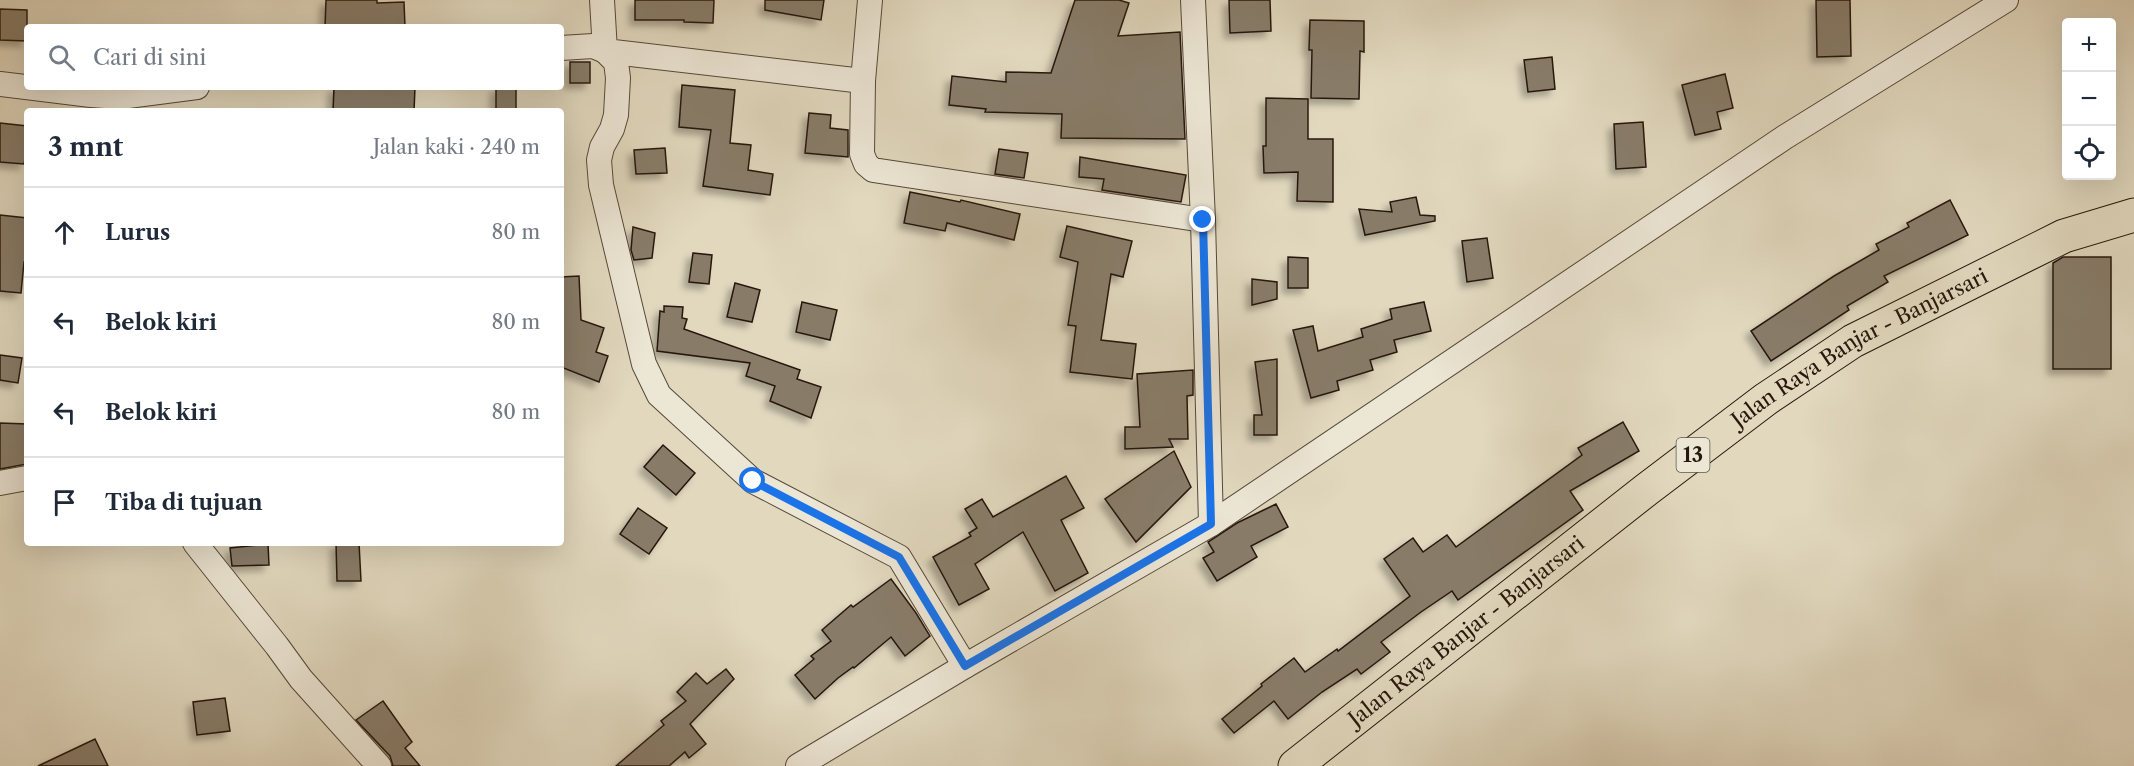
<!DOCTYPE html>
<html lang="id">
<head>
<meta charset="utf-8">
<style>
	body { margin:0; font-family:"Libre Caslon Text",serif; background:#f2f2f3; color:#1f2937 }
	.controls { position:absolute; right:18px; top:18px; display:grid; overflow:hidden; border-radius:6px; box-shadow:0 6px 24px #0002 }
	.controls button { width:54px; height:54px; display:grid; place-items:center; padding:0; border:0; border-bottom:2px solid #e0e1e3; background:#fff; color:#1f2937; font:30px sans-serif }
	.stop { position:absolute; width:18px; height:18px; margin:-14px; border:4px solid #1a73e8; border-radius:50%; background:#fff }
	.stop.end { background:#1a73e8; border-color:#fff; box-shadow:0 2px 6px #0008 }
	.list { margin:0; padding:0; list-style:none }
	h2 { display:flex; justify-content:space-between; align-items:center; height:78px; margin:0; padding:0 24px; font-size:26px }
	h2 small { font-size:20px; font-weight:400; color:#747a83 }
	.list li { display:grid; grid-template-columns:39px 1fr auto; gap:18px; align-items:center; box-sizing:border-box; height:90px; padding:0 24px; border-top:2px solid #e0e1e3 }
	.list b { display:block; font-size:22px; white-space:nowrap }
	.list em { font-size:20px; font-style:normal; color:#747a83 }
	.icon { flex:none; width:33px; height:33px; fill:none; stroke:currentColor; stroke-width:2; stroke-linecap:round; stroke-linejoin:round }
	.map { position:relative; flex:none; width:2134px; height:766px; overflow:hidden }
	.search { position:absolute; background:#fff; box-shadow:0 6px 24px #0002; left:24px; top:24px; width:540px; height:66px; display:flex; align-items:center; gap:15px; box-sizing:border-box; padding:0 21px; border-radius:6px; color:#747a83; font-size:22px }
	.panel { position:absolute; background:#fff; box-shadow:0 6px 24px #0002; left:24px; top:108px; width:540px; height:438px; border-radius:6px }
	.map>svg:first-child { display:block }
	.building { fill:#887c69; stroke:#27180d; stroke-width:1.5; filter:url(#shadow) }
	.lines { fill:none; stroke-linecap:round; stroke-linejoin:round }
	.minor-casing { stroke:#564839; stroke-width:26 }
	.trunk-casing { stroke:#27180d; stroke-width:35 }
	.minor { stroke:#ece6d5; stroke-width:24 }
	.trunk { stroke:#e1d8be; stroke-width:33 }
	.route { stroke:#1a73e8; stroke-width:8 }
	.labels { text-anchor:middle; stroke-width:5; stroke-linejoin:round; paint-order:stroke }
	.shield { fill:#ece6d5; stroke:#625649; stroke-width:1.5 }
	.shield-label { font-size:20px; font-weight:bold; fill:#27180d }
	.street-label { font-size:21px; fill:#27180d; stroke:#ece6d5 }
</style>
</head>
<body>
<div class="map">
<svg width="2134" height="766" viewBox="0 0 2134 766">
	<defs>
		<filter id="shadow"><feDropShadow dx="-5.5" dy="5.5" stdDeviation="3" flood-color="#0004"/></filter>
	</defs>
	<rect width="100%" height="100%" fill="#e1d8be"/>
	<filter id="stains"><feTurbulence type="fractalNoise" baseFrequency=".00333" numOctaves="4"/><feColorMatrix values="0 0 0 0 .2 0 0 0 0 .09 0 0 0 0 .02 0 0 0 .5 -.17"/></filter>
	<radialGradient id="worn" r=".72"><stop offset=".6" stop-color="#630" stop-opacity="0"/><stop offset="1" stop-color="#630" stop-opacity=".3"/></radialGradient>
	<g class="building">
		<polygon points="326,0 377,0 377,3 404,2 405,27 325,27"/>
		<polygon points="635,0 714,0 713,23 684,22 684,20 635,20"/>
		<polygon points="765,0 824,0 821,20 765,10"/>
		<polygon points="1075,0 1119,0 1129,3 1118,36 1180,32 1185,139 1061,138 1062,114 985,112 986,109 949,105 952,76 1006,82 1006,72 1051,73"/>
		<polygon points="1229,0 1270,0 1271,31 1230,33"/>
		<polygon points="1816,0 1850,0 1851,56 1817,57"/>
		<polygon points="0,9 27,10 27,41 0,40"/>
		<polygon points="1310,20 1364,21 1364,52 1360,51 1359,99 1311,98 1312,50 1309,50"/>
		<polygon points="1552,57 1555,89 1528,92 1524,60"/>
		<rect x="570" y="62" width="20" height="21"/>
		<polygon points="1725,74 1733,108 1717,112 1721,129 1695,135 1682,85"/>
		<polygon points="682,85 735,90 730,143 751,145 748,170 773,174 770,195 703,186 711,130 679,127"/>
		<polygon points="334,87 415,87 414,111 333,111"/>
		<rect x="496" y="87" width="20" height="24"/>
		<polygon points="1266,98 1308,99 1308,139 1333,139 1333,202 1297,201 1298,172 1264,173 1263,146 1266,146"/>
		<polygon points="809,113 831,115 830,128 848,130 848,157 805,153"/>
		<polygon points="1643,122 1646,167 1616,169 1614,124"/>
		<polygon points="0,123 27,126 27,150 24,164 0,162"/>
		<polygon points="665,148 667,173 636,174 634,150"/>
		<polygon points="999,149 1028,153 1024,178 995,174"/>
		<polygon points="1080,157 1186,175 1181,202 1102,190 1104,179 1079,177"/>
		<polygon points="910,192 960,202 961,200 1020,214 1014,240 947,223 945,231 904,223"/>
		<polygon points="1416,197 1420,215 1435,216 1435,221 1365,235 1359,209 1392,212 1390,202"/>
		<polygon points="1950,200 1968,235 1884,276 1888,282 1847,306 1849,310 1771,361 1751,331 1834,276 1879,250 1876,244 1909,227 1907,223"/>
		<polygon points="0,215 27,218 27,262 24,262 21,293 0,291"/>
		<polygon points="1067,226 1132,241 1123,277 1111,274 1101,340 1136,344 1132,379 1070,372 1076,326 1068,325 1078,262 1060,257"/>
		<polygon points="633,227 655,233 652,258 634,260 631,250"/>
		<polygon points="1487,238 1493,278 1467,282 1462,241"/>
		<polygon points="693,253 712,255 709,284 689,282"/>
		<polygon points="1288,257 1308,258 1308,288 1288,288"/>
		<polygon points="2063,257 2111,257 2111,369 2053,369 2053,263"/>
		<polygon points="579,276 581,320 604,328 596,352 608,356 599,382 561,367 561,277"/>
		<polygon points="1252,279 1277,282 1277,299 1252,305"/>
		<polygon points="735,283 760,290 752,322 727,317"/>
		<polygon points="802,302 837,310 830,340 796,332"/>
		<polygon points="1424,302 1431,331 1394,340 1397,352 1370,360 1373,370 1337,381 1339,390 1311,398 1293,330 1313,326 1318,351 1363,337 1361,329 1392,319 1390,309"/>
		<polygon points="664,306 683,307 682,318 687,319 684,329 800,370 797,379 821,387 811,418 770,401 775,386 746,376 750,363 657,351 660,311 664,312"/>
		<polygon points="0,355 22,358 18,383 0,380"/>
		<polygon points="1277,359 1277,435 1254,435 1254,415 1262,415 1255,362"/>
		<polygon points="1193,370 1193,395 1187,396 1188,439 1169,439 1173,447 1125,449 1125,427 1140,427 1137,374"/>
		<polygon points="1623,422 1639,451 1570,491 1583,510 1458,600 1452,591 1421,612 1381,642 1390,652 1361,674 1357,669 1322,692 1288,719 1274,701 1234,733 1222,719 1262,686 1261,684 1294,658 1305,672 1337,649 1338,651 1410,596 1384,559 1413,538 1423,552 1447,535 1456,547 1582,455 1578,448"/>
		<polygon points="0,423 27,424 27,464 0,469"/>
		<polygon points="663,445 695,473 676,495 644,467"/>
		<polygon points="1174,451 1191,487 1136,542 1105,499"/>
		<polygon points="1066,476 1084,508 1061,520 1088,573 1055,591 1023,532 975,564 989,589 959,605 933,557 971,536 969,533 977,528 965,509 982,499 993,517"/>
		<polygon points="1276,504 1288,527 1251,546 1257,557 1217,581 1203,558 1214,552 1208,542 1237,523"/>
		<polygon points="638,508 667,528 649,554 620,534"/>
		<polygon points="336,543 359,543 361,581 337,581"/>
		<polygon points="268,544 269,565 232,566 230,548"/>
		<polygon points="891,579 916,613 930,636 905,656 891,637 854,668 853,667 838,678 815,699 795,675 814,659 811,656 831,641 822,630 851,605 853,607"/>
		<polygon points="726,669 734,679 690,724 706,744 689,758 685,752 669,766 616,766 664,725 661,721 686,701 677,692 696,673 707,684"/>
		<polygon points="225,698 230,731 197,735 193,702"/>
		<polygon points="383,701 412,742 405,748 420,766 393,766 390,756 356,720"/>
		<polygon points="95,739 108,766 38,766"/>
	</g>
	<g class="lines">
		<g class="minor-casing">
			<g id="minor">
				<polyline points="602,0 605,51 863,81"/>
				<polyline points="870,0 863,81 862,154 866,164 873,170 1203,220"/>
				<polyline points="1193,0 1203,220 1211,524"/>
				<polyline points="561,48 593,46 605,51 616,62 618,78 616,115 612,129 602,147 599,160 601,185 644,364 659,395 753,481 899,557 965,666"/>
				<polyline points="0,84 91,95 120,97 197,87"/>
				<polyline points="0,483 27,478"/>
				<polyline points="195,543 277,646 301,679 379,766"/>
				<polyline points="798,766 965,666 1211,524 1785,137 2006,0"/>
			</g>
		</g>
		<g class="trunk-casing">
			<g id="trunk">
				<path id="s1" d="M 1295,766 L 1646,490 L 1766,399 L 1853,341 L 2064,236 L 2134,215"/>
			</g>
		</g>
		<use href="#minor" class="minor"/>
		<use href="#trunk" class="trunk"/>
	</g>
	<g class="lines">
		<polyline class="route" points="753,481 899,557 965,666 1211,524 1203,220"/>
	</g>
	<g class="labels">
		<rect class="shield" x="1676.5" y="438" width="33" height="34" rx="4.5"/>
		<g class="shield-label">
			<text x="1693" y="462">13</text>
		</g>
		<g class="street-label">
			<text dy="7" stroke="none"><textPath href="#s1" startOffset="704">Jalan Raya Banjar - Banjarsari</textPath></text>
			<text dy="7" stroke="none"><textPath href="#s1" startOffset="218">Jalan Raya Banjar - Banjarsari</textPath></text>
		</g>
	</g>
	<rect width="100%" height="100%" filter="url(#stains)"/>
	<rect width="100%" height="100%" fill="url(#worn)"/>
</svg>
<div class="controls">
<button>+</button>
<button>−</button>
<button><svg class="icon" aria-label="locate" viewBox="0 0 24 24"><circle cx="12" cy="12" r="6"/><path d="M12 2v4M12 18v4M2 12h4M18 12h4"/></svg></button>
</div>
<div class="stop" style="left:753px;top:481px"></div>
<div class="stop end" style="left:1203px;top:220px"></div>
<div class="search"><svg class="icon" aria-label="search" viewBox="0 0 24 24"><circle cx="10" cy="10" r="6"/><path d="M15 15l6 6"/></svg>Cari di sini</div>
<section class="panel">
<h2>3 mnt<small>Jalan kaki · 240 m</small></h2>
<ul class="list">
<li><svg class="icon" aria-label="ahead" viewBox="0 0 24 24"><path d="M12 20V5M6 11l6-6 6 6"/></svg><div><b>Lurus</b></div><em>80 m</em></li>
<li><svg class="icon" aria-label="left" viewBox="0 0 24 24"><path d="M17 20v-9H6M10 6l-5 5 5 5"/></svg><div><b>Belok kiri</b></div><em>80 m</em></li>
<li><svg class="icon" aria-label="left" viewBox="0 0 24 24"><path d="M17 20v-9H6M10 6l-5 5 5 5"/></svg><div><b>Belok kiri</b></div><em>80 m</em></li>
<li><svg class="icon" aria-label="arrive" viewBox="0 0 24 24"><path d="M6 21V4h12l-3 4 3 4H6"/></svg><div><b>Tiba di tujuan</b></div></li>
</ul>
</section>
</div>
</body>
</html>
